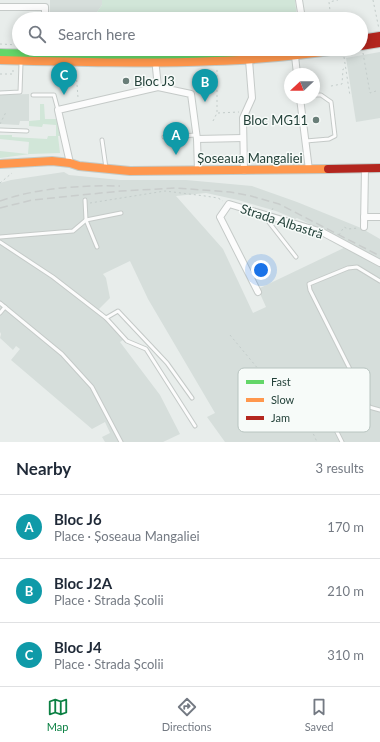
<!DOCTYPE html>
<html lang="en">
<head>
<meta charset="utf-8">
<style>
	body { margin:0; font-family:Lato,sans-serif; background:#f6f6f7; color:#1f2937 }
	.compass { position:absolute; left:284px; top:68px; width:36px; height:36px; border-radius:50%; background:#fff; box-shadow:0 2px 10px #0003; rotate:248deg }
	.you { position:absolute; left:261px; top:270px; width:14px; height:14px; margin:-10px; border:3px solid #fff; border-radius:50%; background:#1a73e8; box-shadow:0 0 0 6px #1a73e833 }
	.badge { display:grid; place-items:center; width:26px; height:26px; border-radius:50%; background:#0b8043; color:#fff; font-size:13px; font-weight:700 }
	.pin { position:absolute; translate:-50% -33px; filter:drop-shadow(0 1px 2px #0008) }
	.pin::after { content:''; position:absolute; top:21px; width:14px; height:12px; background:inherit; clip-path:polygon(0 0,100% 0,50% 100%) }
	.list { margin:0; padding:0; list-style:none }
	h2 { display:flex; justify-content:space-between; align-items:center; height:52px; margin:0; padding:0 16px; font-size:17px }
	h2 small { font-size:13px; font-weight:400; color:#747a83 }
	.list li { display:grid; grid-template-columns:26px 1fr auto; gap:12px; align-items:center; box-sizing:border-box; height:64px; padding:0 16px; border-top:1px solid #e0e1e3 }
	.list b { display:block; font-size:15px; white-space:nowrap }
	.list p { margin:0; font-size:13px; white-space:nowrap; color:#747a83 }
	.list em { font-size:13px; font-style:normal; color:#747a83 }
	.icon { flex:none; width:22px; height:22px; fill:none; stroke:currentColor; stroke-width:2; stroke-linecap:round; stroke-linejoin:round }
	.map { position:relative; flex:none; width:380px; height:442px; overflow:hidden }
	.search { position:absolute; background:#fff; box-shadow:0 2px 10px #0003; left:12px; right:12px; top:12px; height:44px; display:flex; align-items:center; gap:10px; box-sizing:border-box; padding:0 14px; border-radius:22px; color:#747a83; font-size:15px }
	.sheet { height:244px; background:#fff }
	nav { display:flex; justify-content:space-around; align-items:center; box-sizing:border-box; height:56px; border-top:1px solid #e0e1e3; background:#fff; font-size:11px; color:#747a83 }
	nav a { display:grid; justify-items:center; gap:2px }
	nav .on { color:#0b8043 }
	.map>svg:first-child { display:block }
	.built { fill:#d6dedb; fill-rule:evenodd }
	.green { fill:#d1e6d8 }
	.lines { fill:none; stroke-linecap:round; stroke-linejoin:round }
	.lane-casing { stroke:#c5cac8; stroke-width:5 }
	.street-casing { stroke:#c5cac8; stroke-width:8 }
	.fast-casing { stroke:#c3cbc8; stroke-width:10 }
	.slow-casing { stroke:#c3cbc8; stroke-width:10 }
	.jam-casing { stroke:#c3cbc8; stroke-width:10 }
	.path { stroke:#c3ccca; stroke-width:1; stroke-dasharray:2 3; stroke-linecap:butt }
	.lane { stroke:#fcfcfc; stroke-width:3 }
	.street { stroke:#fcfcfc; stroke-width:6 }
	.fast { stroke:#63d668; stroke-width:8 }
	.slow { stroke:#ff974d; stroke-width:8 }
	.jam { stroke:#b3261e; stroke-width:8 }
	.rail { stroke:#c9cdcc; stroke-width:1.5; stroke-dasharray:8 4; stroke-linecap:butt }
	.poi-dot { fill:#697e78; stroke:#f7fbf9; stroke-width:1.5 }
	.labels { text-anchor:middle; stroke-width:3; stroke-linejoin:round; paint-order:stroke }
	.poi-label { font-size:13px; fill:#24423a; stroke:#f7fbf9; text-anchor:start }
	.street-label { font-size:13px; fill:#24423a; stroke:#f7fbf9 }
	.key { fill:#f7fbf9; stroke:#b8c4c0; stroke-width:1 }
	.key-label { font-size:11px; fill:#24423a }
</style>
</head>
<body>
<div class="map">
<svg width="380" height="442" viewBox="0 0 380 442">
	<rect width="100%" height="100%" fill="#e8edeb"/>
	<g class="built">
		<polygon points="50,0 102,0 102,5 97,12 97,19 50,19"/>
		<polygon points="380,52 380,118 356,122 346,58"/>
		<polygon points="29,94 29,121 20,121 19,125 0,124 0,95"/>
		<path d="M 64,172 L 69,175 L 120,180 L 186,180 L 252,186 L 297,202 L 361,228 L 380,239 L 380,442 L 225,442 L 207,417 L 215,413 L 148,299 L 130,261 L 103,274 L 106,278 L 110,298 L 99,309 L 126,338 L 120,342 L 160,395 L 180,434 L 163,442 L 105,442 L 102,437 L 110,433 L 105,422 L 92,429 L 11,360 L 20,349 L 16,346 L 13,350 L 0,338 L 1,334 L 0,332 L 0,183 L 11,180 ZM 206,193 L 238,200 L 276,211 L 295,219 L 297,218 L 314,226 L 350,245 L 258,289 L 266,307 L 253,313 L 223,249 L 176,196 Z"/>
	</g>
	<g class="green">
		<polygon points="102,0 295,0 297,19 97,19 97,12 102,5"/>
		<polygon points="40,104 44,104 45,119 58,119 61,136 58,136 60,153 30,154 0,158 0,151 28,154 29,142 0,139 0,135 12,135 12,137 47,139 48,136 56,136 56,125 43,124 42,127 29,126 29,121 40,120"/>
	</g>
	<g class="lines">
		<g class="lane-casing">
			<g id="lane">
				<polyline points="45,18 90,18 90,19"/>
				<polyline points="0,93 20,92 21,63"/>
				<polyline points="33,95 54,95 58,110"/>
				<polyline points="0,130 27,131"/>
				<polyline points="164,137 196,135"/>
				<polyline points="102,140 106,168"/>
				<polyline points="306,141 329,139 335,136 331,102 321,95 314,95"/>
				<polyline points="269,216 268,221 296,257"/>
				<polyline points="0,237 73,231 86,220 85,200"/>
				<polyline points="0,242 53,277 106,318 127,341 146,349 195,426"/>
				<polyline points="97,247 86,220 121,213"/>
				<polyline points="0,303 62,354 92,387 121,442"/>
				<polyline points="0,313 5,307"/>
				<polyline points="106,318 118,311 167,363 192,398"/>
				<polyline points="369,407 380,410"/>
				<polyline points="342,442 336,430 337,425 369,407 310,290 309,284 348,268 357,267 380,281"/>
			</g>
		</g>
		<g class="street-casing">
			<g id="street">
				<polyline points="299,0 302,19"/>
				<polyline points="0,7 45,7 45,19"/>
				<polyline points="295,56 297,74"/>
				<polyline points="158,87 191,94 197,139 198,171"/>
				<polyline points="300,98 309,170"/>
				<polyline points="197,139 243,138"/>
				<polyline points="70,163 58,110 158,87 156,68"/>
				<polyline points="244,171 243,118 252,98 249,60"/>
				<polyline points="364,217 380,217"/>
				<polyline points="364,227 365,168"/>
				<polyline points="258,292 220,217 229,204 322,232 380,263"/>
			</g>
		</g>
		<g class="fast-casing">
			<path id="fast" d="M 0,53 C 96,55 192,59 288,49"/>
		</g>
		<g class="slow-casing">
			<g id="slow">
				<path d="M 0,60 C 72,62 144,64 215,61 C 259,60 302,55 345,49"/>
				<polyline points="0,164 52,161 70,163 79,166 130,171 328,169"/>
			</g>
		</g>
		<g class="jam-casing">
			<g id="jam">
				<polyline points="361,39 380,36"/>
				<polyline points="361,46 380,43"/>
				<polyline points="328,169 380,168"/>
			</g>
		</g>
		<g class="path">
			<polyline points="373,0 379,29"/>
			<polyline points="331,19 329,2 338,0"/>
			<polyline points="0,44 19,45"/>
			<polyline points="363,53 370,93 376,91"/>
			<polyline points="344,57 350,96"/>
			<polyline points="76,70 78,98"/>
			<polyline points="0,74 13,74 13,68"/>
			<polyline points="331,86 342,84 343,69 346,69"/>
			<polyline points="218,113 239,112"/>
			<polyline points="213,121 217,113 217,68"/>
			<polyline points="0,124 6,112"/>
			<polyline points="0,183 12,173"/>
			<polyline points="90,203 165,191 205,196 218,198 223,201"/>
			<polyline points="272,210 274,206"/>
			<polyline points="339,235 344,227 348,229 358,228"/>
			<polyline points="230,335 279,394 309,424 317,442"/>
		</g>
		<use href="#lane" class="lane"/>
		<use href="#street" class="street"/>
		<use href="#fast" class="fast"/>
		<use href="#slow" class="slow"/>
		<use href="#jam" class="jam"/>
		<g class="rail">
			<path d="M 0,201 C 37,188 81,185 120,186"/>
			<polyline points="0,208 32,200 121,191 176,188 230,192 251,196 279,204 380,256"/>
		</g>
	</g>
	<g class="poi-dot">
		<circle cx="126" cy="81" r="4"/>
		<circle cx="316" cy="120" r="4"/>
	</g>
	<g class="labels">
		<g class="poi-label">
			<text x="134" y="86">Bloc J3</text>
			<text x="308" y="125" text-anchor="end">Bloc MG11</text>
		</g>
		<g class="street-label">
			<text x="250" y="163">Șoseaua Mangaliei</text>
			<text transform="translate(282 221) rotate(18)" y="5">Strada Albastră</text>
		</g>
	</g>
	<rect x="238" y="368" width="132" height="64" rx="6" class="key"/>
	<rect x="246" y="380" width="18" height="4" fill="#63d668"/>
	<rect x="246" y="398" width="18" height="4" fill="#ff974d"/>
	<rect x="246" y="416" width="18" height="4" fill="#b3261e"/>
	<g class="key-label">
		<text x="271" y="386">Fast</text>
		<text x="271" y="404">Slow</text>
		<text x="271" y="422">Jam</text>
	</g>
</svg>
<svg class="compass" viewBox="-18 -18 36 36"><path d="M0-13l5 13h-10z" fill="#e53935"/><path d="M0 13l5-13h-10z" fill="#747a83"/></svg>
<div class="you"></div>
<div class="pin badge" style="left:176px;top:155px;background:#0f9aa8">A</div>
<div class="pin badge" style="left:205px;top:102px;background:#0f9aa8">B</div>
<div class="pin badge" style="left:64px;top:95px;background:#0f9aa8">C</div>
<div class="search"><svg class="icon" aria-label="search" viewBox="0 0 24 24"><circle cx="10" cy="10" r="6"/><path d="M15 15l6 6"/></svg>Search here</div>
</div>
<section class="sheet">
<h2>Nearby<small>3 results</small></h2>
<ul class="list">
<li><span class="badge" style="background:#0f9aa8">A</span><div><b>Bloc J6</b><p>Place · Șoseaua Mangaliei</p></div><em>170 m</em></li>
<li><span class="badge" style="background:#0f9aa8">B</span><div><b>Bloc J2A</b><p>Place · Strada Școlii</p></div><em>210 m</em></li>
<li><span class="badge" style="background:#0f9aa8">C</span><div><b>Bloc J4</b><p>Place · Strada Școlii</p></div><em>310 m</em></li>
</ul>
</section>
<nav>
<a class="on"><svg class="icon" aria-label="map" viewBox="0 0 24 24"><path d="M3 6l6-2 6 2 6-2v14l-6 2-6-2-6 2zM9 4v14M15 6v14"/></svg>Map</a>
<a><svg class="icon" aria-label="directions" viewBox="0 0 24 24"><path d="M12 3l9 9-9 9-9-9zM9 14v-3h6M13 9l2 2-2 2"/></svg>Directions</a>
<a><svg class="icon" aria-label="saved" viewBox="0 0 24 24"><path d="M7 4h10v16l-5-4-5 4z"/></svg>Saved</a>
</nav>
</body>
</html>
